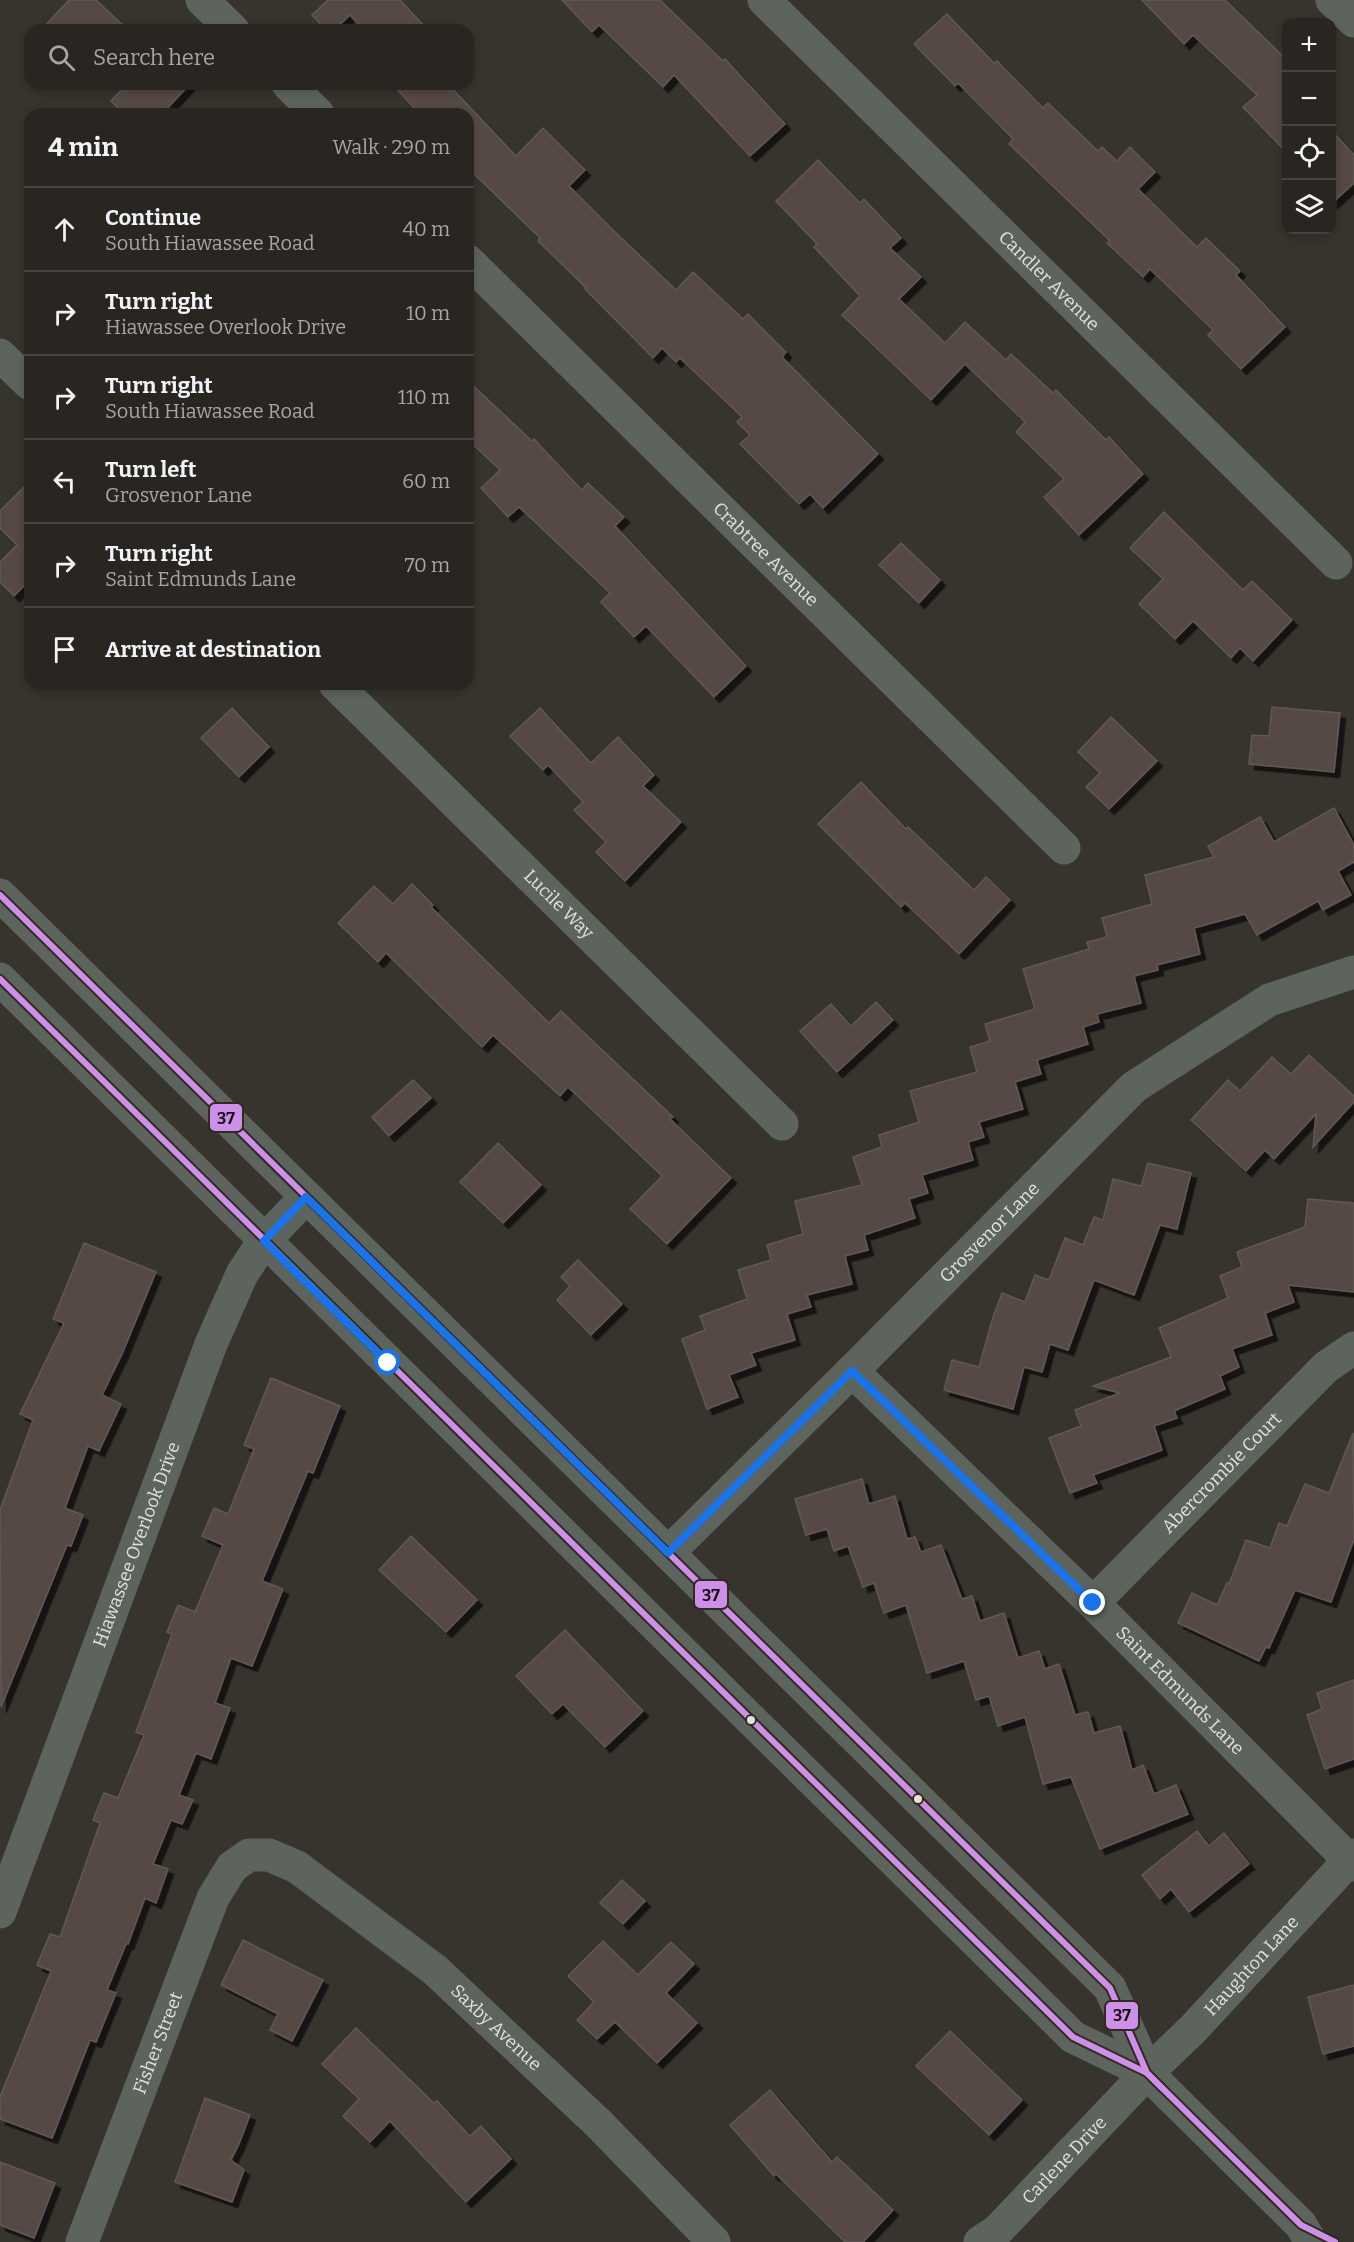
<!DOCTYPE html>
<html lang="en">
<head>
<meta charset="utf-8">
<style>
	body { margin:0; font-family:Bitter,serif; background:#35322f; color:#f1f3f6 }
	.controls { position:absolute; right:18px; top:18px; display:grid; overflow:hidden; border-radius:12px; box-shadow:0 3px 9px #0003 }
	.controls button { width:54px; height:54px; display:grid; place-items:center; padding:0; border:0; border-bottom:2px solid #454340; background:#292622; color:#f1f3f6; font:30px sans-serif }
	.stop { position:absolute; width:18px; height:18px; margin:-14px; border:4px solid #1a73e8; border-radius:50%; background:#fff }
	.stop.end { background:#1a73e8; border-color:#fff; box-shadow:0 2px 6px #0008 }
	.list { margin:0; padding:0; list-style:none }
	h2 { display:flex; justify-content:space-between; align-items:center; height:78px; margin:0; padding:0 24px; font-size:26px }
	h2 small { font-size:20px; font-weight:400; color:#a5a5a5 }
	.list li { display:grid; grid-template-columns:39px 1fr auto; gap:18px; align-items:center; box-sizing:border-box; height:84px; padding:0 24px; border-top:2px solid #454340 }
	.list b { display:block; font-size:22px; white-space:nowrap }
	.list p { margin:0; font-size:20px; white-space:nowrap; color:#a5a5a5 }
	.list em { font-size:20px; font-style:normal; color:#a5a5a5 }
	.icon { flex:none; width:33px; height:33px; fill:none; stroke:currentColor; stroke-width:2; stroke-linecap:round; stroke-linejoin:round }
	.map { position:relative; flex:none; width:1354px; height:2242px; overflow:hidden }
	.search { position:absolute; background:#292622; box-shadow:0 3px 9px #0003; left:24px; top:24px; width:450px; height:66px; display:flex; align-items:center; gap:15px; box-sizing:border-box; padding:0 21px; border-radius:18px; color:#a5a5a5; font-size:22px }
	.panel { position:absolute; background:#292622; box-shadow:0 3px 9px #0003; left:24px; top:108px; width:450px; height:582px; border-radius:18px }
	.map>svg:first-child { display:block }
	.building { fill:#574945; stroke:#5e5957; stroke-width:1.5; filter:url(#shadow) }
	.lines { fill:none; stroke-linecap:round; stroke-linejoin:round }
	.minor { stroke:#5d645e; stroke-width:33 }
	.tertiary { stroke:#5d645e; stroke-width:33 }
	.bus-1-casing { stroke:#312a20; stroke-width:10 }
	.bus-1 { stroke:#ce8fe9; stroke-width:6 }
	.route { stroke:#1a73e8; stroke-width:8 }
	.bus-dot { fill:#e5e0d9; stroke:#312a20; stroke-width:2 }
	.labels { text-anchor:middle; stroke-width:5; stroke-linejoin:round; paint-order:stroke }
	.street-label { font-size:18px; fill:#e5e0d9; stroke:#312a20 }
	.line-badge { stroke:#312a20; stroke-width:2 }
	.pale-badge-label { font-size:16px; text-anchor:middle; font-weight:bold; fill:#111 }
</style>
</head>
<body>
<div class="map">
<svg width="1354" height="2242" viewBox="0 0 1354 2242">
	<defs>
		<filter id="shadow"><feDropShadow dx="5.5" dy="5.5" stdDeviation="0" flood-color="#0009"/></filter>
	</defs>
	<rect width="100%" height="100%" fill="#37332d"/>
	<g class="building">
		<polygon points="69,0 96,0 128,30 41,30"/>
		<polygon points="328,0 400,0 428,30 364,30 350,15 334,30 326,30 312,15"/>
		<polygon points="562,0 660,0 723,61 725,59 785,124 750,156 674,75 663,87 599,25 592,32"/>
		<polygon points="1142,0 1225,0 1287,60 1287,153 1243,107 1257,95 1193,35 1184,44"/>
		<polygon points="947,14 994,63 997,61 1043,108 1048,103 1098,151 1102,147 1117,161 1130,147 1155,172 1138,189 1197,247 1206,238 1240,271 1236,275 1285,327 1241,369 1208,335 1213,330 1150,269 1143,277 1107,243 1110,241 1009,144 1013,139 958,83 955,86 914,44"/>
		<polygon points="127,84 190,84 162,114 124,114 111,101"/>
		<polygon points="392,84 448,84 516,156 543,128 585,170 569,186 615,232 676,290 693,272 743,319 748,314 786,352 782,357 878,454 823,508 810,494 799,504 740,444 750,435 737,422 742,417 680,358 676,362 662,348 653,358 585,289 586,288 538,241 540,238 468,168 468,114 420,114"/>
		<polygon points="1332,131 1354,155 1354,183 1332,203"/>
		<polygon points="818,160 860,203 864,199 901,238 890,248 921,277 899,299 945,343 965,322 1006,360 1011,354 1053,393 1056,390 1106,440 1109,437 1143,474 1079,535 1044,497 1064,479 1016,432 1025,422 965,364 931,400 842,315 860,296 814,247 817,244 776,201"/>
		<polygon points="468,381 532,441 534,439 582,490 588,483 624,517 615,526 746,666 714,697 646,626 634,637 601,602 610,593 519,507 508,517 481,488 500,470 468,440"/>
		<polygon points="30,481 30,580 14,596 0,582 0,562 17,545 0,528 0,511"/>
		<polygon points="1164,512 1243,590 1252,581 1292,620 1253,661 1240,648 1231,658 1193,621 1175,639 1139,604 1163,579 1130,548"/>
		<polygon points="901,543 940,580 919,603 879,565"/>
		<polygon points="1272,707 1340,713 1334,772 1249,764 1252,735 1269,736"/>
		<polygon points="232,708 269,747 239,777 201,738"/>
		<polygon points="540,708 591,763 618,737 654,775 643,786 681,822 625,881 596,852 606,842 574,810 583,802 548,765 543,770 510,736"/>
		<polygon points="1111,717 1157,761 1109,809 1086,787 1100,773 1078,752"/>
		<polygon points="861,782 906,829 908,827 974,890 986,877 1010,900 959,954 905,903 901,907 818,824"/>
		<polygon points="1334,808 1354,845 1354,862 1338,871 1351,895 1323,910 1318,901 1257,935 1245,914 1194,928 1200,954 1157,965 1158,970 1134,976 1141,1003 1097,1014 1099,1022 1083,1027 1088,1044 1037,1060 1041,1074 1015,1082 1023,1109 979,1122 984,1137 968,1142 973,1160 922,1175 928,1193 909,1199 915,1218 864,1235 868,1250 845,1256 852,1284 807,1295 811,1307 787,1314 795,1340 751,1353 756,1365 729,1375 738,1397 707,1409 682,1339 705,1330 700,1316 747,1299 738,1270 771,1260 767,1245 803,1234 795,1201 862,1185 853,1157 882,1147 879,1135 919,1122 910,1091 977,1072 970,1047 990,1041 985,1024 1035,1009 1023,969 1089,949 1087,942 1107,937 1102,918 1152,904 1145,875 1214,857 1208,846 1260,817 1274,842"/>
		<polygon points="412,884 433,905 431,907 549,1023 561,1011 673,1117 670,1119 731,1178 667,1244 630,1209 662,1176 568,1087 560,1096 493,1035 482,1047 386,953 378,962 338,923 374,886 393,904"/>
		<polygon points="876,1002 893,1020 837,1072 800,1031 831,1004 851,1026"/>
		<polygon points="1309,1055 1354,1096 1354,1102 1313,1147 1316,1114 1274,1159 1265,1150 1246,1171 1191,1120 1228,1080 1240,1091 1272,1057 1291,1074"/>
		<polygon points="413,1080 431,1098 389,1136 372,1117"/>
		<polygon points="498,1143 541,1185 503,1223 460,1182"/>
		<polygon points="1148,1163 1191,1173 1177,1229 1160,1225 1134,1295 1094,1280 1068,1350 1050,1344 1042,1372 1024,1367 1013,1409 944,1390 952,1360 979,1367 993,1317 1002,1293 1025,1302 1035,1275 1049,1280 1065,1238 1083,1245 1094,1217 1103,1220 1113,1179 1141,1186"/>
		<polygon points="1308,1199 1354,1203 1354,1292 1288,1285 1294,1302 1265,1313 1272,1335 1232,1349 1239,1367 1220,1376 1225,1389 1174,1411 1177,1418 1154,1426 1162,1450 1093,1475 1097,1483 1070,1493 1049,1438 1081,1426 1075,1410 1120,1393 1093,1386 1171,1357 1159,1328 1228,1298 1220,1276 1242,1267 1237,1252 1305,1227"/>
		<polygon points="84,1243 156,1272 122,1354 102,1395 121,1404 99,1451 88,1446 65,1508 83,1515 71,1546 67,1545 1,1707 0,1510 33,1420 20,1414 64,1323 53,1319"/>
		<polygon points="578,1260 622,1304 591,1335 557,1300 570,1286 561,1277"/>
		<polygon points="271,1378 340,1406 313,1473 308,1471 262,1581 283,1589 252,1666 231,1658 215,1703 230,1708 211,1759 196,1753 179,1795 193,1800 182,1824 171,1820 153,1864 168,1869 156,1903 145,1898 128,1944 126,1944 107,1990 116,1993 96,2042 90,2040 52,2138 0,2119 0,2097 51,1971 37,1965 50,1934 60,1937 100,1823 93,1820 104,1793 118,1798 144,1735 136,1732 172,1634 167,1632 178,1605 195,1612 223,1545 202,1536 214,1508 228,1514 254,1449 244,1445"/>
		<polygon points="1353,1433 1354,1539 1331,1602 1295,1590 1269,1648 1266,1647 1259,1661 1178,1623 1192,1593 1217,1605 1227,1583 1229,1584 1246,1540 1270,1548 1279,1523 1287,1526 1305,1484 1329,1493"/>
		<polygon points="862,1479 869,1504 895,1496 907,1539 915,1537 921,1552 941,1545 962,1599 972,1596 980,1621 1004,1613 1018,1658 1039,1651 1045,1669 1059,1664 1075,1715 1088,1712 1094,1733 1120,1726 1132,1770 1143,1765 1154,1794 1176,1785 1188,1814 1100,1849 1071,1777 1043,1784 1025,1717 998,1726 989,1696 976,1700 964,1661 927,1673 906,1605 884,1613 874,1583 863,1587 848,1546 834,1551 827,1529 806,1535 795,1499"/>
		<polygon points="411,1536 477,1600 446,1632 379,1570"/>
		<polygon points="565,1630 643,1711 605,1747 563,1704 552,1714 516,1676"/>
		<polygon points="1354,1680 1354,1759 1325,1769 1307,1715 1322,1709 1317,1693"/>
		<polygon points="1197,1831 1209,1846 1224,1833 1249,1864 1189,1912 1171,1889 1160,1899 1142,1875"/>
		<polygon points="622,1880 645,1901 623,1924 600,1903"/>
		<polygon points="243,1940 323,1980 292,2041 270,2030 278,2014 221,1985"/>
		<polygon points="603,1941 638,1975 671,1942 694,1964 666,1993 697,2023 657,2063 615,2022 597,2039 577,2020 594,2002 568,1976"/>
		<polygon points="1354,1985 1354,2046 1323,2054 1308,1997"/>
		<polygon points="356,2028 434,2103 437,2101 470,2136 481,2126 511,2159 466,2202 390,2121 370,2142 343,2116 359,2099 322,2064"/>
		<polygon points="950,2031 1022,2100 989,2135 916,2066"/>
		<polygon points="770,2090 832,2162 837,2157 893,2210 863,2242 845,2242 776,2174 774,2176 730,2125"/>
		<polygon points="205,2098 250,2115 239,2144 231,2160 244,2170 232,2202 175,2182"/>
		<polygon points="0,2162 55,2183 34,2238 0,2225"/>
	</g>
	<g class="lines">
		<g class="minor">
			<polyline points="202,0 233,30"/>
			<path id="s1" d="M 764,0 L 1336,563"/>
			<polyline points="1332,0 1354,21"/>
			<polyline points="288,84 318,114"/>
			<path id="s2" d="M 468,261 L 1064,848"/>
			<polyline points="0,355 30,384"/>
			<path id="s3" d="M 335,684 L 782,1124"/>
			<path id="s4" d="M 852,1371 L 1093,1603 L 1354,1865"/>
			<path id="s5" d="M 668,1553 L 852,1371 L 1134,1087 L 1269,1000 L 1354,972"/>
			<path id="s6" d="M 1093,1603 L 1326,1367 L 1354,1348"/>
			<path id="s7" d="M 0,1912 L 211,1344 L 242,1274 L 264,1241 L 306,1197"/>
			<path id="s8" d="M 82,2242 L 213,1898 L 232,1867 L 249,1855 L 269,1855 L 297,1867 L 435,1970 L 598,2123 L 714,2242"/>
			<path id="s9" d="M 980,2242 L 997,2231 L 1147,2073 L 1193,2029 L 1354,1855"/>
		</g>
		<g class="tertiary">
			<polyline points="0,895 1110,1988 1147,2073"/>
			<polyline points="0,979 1073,2037 1147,2073 1301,2225 1311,2242"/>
		</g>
		<g class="bus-1-casing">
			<g id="bus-1">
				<polyline points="0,895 1110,1988 1147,2073 1301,2225 1335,2242"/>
				<polyline points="0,979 1073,2037 1147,2073 1163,2089"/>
			</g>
		</g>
		<use href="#bus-1" class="bus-1"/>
	</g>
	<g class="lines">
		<polyline class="route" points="388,1363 264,1241 306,1197 668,1553 852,1371 1093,1603"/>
	</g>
	<g class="bus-dot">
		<circle cx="751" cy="1720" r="5"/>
		<circle cx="918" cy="1799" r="5"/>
	</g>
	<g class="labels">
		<g class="street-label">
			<text dy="6" stroke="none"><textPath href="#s1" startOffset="400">Candler Avenue</textPath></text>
			<text dy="6" stroke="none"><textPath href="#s2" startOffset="418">Crabtree Avenue</textPath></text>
			<text dy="6" stroke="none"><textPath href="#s3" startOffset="314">Lucile Way</textPath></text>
			<text dy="6" stroke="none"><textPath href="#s5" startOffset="454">Grosvenor Lane</textPath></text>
			<text dy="6" stroke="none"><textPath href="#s6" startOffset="183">Abercrombie Court</textPath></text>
			<text dy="6" stroke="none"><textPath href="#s7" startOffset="392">Hiawassee Overlook Drive</textPath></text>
			<text dy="6" stroke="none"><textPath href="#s4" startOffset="458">Saint Edmunds Lane</textPath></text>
			<text dy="6" stroke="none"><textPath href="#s9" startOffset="388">Haughton Lane</textPath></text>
			<text dy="6" stroke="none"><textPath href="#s8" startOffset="732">Saxby Avenue</textPath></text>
			<text dy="6" stroke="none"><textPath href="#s8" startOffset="213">Fisher Street</textPath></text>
			<text dy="6" stroke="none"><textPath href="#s9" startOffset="118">Carlene Drive</textPath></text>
		</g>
	</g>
	<g class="line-badge">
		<rect x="209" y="1103" width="34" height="29" rx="6" fill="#ce8fe9"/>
		<rect x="694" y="1580" width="34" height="29" rx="6" fill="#ce8fe9"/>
		<rect x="1105" y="2001" width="34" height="29" rx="6" fill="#ce8fe9"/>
	</g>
	<g class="pale-badge-label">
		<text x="226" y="1124">37</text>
		<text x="711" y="1601">37</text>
		<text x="1122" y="2021">37</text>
	</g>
</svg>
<div class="controls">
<button>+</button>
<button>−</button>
<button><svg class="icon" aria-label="locate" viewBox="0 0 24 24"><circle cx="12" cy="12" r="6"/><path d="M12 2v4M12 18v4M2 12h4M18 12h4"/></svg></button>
<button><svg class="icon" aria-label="layers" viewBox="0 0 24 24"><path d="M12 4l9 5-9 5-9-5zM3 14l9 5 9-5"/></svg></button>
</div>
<div class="stop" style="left:388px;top:1363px"></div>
<div class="stop end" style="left:1093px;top:1603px"></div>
<div class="search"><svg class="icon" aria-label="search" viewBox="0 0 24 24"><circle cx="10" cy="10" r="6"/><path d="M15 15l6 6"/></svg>Search here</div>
<section class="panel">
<h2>4 min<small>Walk · 290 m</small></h2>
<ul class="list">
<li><svg class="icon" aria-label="ahead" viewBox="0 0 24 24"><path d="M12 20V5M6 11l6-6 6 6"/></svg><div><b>Continue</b><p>South Hiawassee Road</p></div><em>40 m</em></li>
<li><svg class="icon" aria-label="right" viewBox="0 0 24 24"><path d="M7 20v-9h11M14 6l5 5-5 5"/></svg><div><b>Turn right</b><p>Hiawassee Overlook Drive</p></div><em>10 m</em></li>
<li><svg class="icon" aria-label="right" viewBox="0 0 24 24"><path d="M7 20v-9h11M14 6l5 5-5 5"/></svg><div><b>Turn right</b><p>South Hiawassee Road</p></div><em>110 m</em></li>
<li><svg class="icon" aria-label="left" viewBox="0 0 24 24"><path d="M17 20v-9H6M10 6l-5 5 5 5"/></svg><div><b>Turn left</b><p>Grosvenor Lane</p></div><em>60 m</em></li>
<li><svg class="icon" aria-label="right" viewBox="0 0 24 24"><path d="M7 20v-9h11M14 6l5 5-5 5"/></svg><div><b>Turn right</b><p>Saint Edmunds Lane</p></div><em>70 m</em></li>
<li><svg class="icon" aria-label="arrive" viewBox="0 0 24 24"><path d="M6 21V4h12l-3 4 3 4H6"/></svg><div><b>Arrive at destination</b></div></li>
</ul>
</section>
</div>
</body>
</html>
